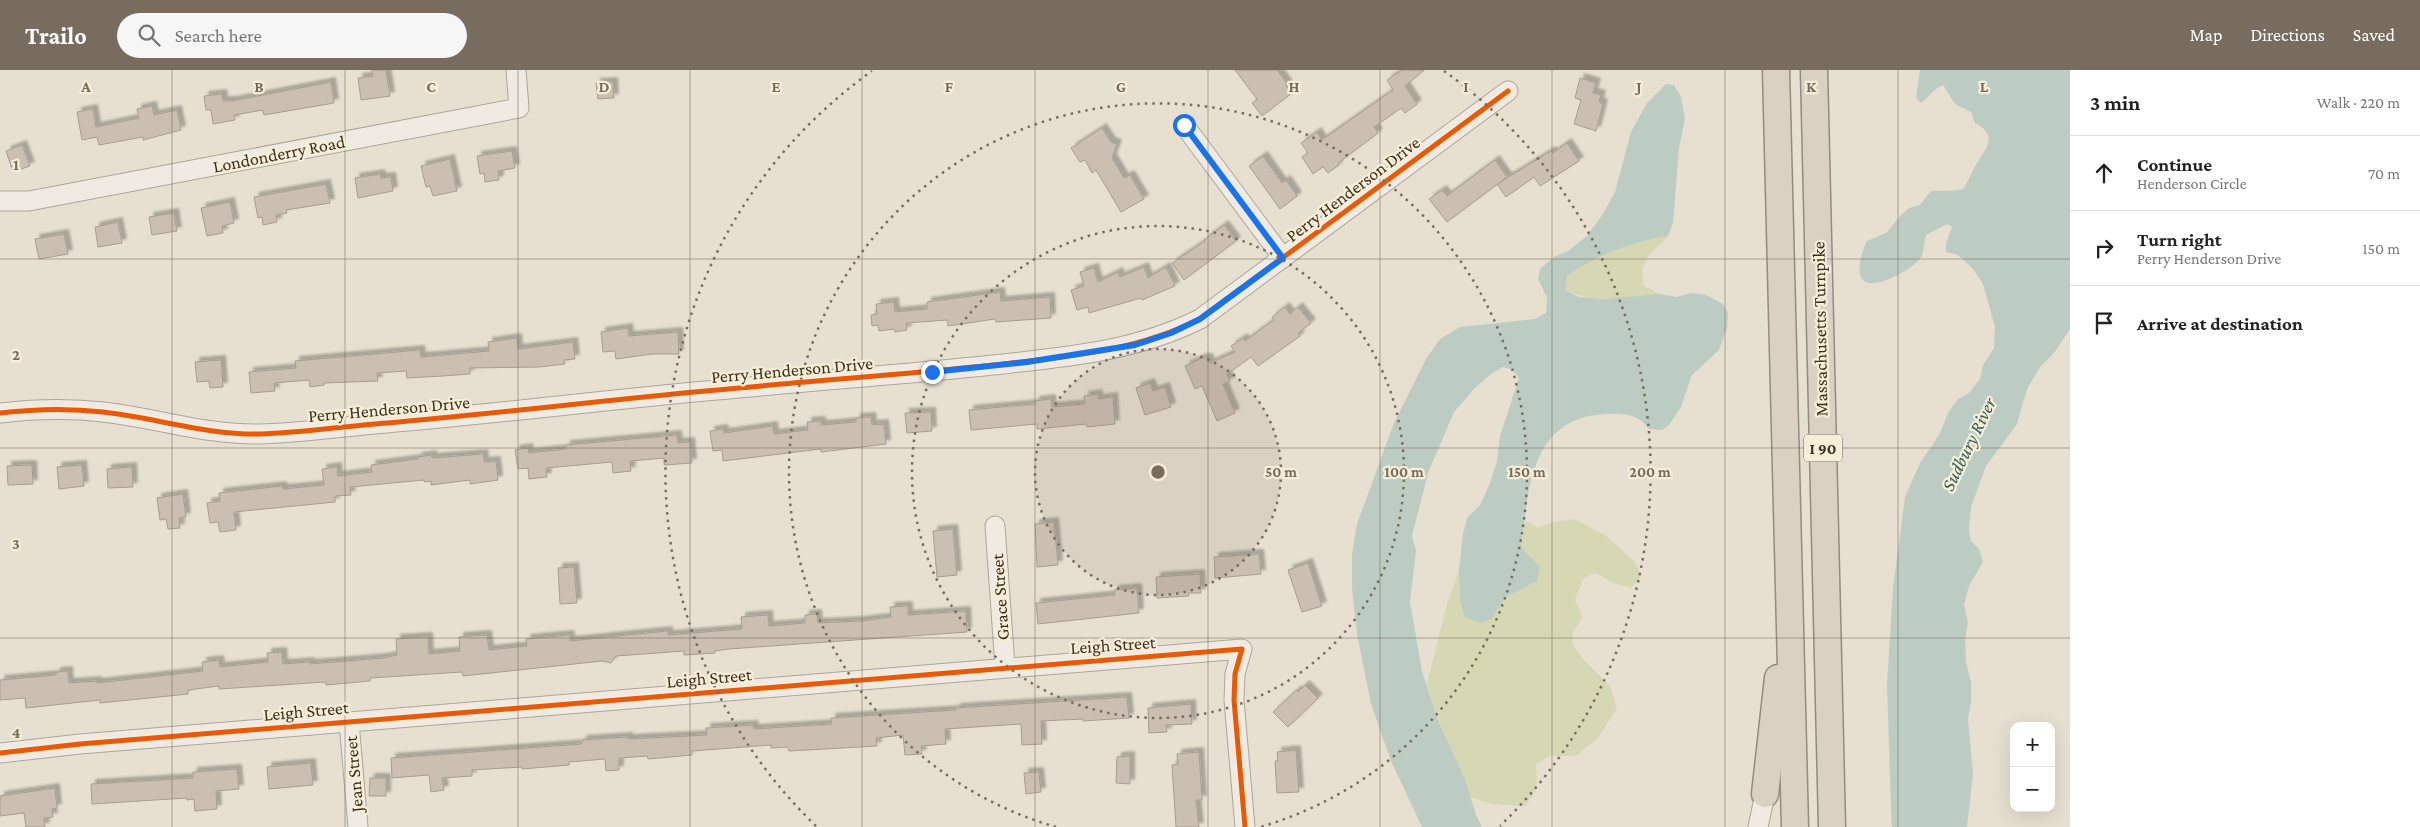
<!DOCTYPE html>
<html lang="en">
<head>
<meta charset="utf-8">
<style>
	body { margin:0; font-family:"Crimson Pro",serif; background:#f6f6f6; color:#222 }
	.controls { position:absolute; right:15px; bottom:15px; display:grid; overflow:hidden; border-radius:10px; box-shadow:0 5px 20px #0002 }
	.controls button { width:45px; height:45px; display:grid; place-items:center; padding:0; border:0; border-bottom:1px solid #e0e0e0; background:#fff; color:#222; font:25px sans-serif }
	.stop { position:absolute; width:15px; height:15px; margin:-11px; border:4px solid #1a73e8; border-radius:50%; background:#fff }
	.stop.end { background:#1a73e8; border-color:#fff; box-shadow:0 1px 5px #0008 }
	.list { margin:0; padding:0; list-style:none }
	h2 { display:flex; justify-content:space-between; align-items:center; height:65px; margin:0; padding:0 20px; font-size:21px }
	h2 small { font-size:16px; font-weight:400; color:#767676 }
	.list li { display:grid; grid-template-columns:32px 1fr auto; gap:15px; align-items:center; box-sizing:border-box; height:75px; padding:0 20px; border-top:1px solid #e0e0e0 }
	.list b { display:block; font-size:19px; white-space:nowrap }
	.list p { margin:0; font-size:16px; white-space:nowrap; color:#767676 }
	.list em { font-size:16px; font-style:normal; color:#767676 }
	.icon { flex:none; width:28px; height:28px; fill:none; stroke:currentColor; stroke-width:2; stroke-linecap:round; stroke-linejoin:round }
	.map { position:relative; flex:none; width:2070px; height:757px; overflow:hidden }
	header { display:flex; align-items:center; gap:30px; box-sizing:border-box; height:70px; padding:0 25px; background:#786c5e; color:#fff }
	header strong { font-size:24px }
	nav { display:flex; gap:28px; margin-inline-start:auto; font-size:18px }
	.search { width:350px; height:45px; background:#f6f6f6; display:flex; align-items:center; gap:12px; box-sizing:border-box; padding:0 18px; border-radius:28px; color:#767676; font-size:19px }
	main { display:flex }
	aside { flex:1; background:#fff }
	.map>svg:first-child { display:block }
	.green { fill:#d6d7b3 }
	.water { fill:#bcccc2 }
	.building { fill:#cbbfb2; stroke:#a89c90; filter:url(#shadow) }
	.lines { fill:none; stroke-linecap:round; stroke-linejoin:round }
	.minor-casing { stroke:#ada599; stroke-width:21 }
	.highway-casing { stroke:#928b80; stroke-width:29 }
	.minor { stroke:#efebe3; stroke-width:19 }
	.highway { stroke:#dad1c2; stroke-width:26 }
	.cycleway-casing { stroke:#f7eed8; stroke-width:8 }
	.cycleway { stroke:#e8590c; stroke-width:5 }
	.route { stroke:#1a73e8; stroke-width:6 }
	.grid { fill:none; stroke:#786c5e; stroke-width:1; stroke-opacity:0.55 }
	.ring { fill:none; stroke:#786c5e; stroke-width:2.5; stroke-dasharray:2.5 5 }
	.labels { text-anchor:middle; stroke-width:4.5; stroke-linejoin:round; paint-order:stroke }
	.shield { fill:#f7eed8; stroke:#756857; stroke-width:1 }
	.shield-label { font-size:16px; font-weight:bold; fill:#3d2e20 }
	.street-label { font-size:18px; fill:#3d2e20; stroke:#f7eed8 }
	.water-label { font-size:19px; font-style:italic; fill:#2f5d5a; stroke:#f7eed8 }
	.grid-label { font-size:16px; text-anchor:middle; font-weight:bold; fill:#786c5e; stroke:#f7eed8; stroke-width:4.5; stroke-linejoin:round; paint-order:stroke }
	.centre { fill:#786c5e; stroke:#f7eed8; stroke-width:2.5 }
	.ring-label { font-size:15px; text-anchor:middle; font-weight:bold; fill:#786c5e; stroke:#f7eed8; stroke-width:4.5; stroke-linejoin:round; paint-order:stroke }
</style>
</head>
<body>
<header>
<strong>Trailo</strong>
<div class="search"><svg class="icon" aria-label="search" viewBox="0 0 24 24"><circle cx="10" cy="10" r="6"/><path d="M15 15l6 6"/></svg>Search here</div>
<nav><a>Map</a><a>Directions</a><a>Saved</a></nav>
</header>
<main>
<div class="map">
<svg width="2070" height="757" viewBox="0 0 2070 757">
	<defs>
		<filter id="shadow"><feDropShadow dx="4.5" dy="-4.5" stdDeviation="1" flood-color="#0004"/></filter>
	</defs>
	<rect width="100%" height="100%" fill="#e7e0d1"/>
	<g class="green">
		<path d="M 1668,166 C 1652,184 1637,190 1644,216 L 1659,224 C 1628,228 1594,234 1565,220 L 1567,206 C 1596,185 1632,172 1668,166 Z"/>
		<polygon points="1574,449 1605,465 1634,491 1641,506 1631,518 1613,513 1596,503 1583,508 1575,530 1583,547 1573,562 1572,573 1582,588 1610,616 1617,639 1597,669 1576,686 1549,686 1536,694 1537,718 1526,736 1492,734 1470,727 1465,709 1439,653 1427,614 1446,538 1459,500 1460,531 1492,548 1504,528 1537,511 1530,486 1521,477 1525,450 1538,458 1553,452"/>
	</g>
	<g class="water">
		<path d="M 1920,0 L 2070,0 L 2070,259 L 2054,283 L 2040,297 L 2027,319 L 2017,354 L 1986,396 L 1971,437 L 1969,459 L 1971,471 L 1979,479 L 1983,492 L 1969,516 L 1964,535 L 1968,553 L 1965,569 L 1966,592 L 1971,612 L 1971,632 L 1968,649 L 1973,704 L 1967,757 L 1892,757 L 1891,738 L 1887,614 L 1893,518 L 1905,427 L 1920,393 L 1939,365 L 1949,341 L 1958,329 L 1969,323 L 1980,309 L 1983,295 L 1994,278 L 1995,257 L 1983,214 L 1973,199 L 1958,185 L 1946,182 L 1946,174 L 1952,157 L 1947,154 L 1926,165 C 1924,171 1924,179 1922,185 C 1918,197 1881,216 1869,213 C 1852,210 1862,180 1867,171 L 1886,163 L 1900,146 L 1909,138 L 1920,135 L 1931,121 C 1943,120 1951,122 1963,119 C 1969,111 1971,103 1976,95 C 1986,78 1999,65 1975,53 L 1971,42 L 1955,34 L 1943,15 C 1933,19 1929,27 1921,33 L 1916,28 Z"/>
		<path d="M 1666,14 L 1674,15 L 1681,27 L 1685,49 L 1679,78 L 1673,153 L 1668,166 C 1632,172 1596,185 1567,206 L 1565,220 L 1579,227 L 1604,229 L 1659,224 L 1677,227 L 1691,223 L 1706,225 L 1723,234 L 1728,243 L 1727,258 L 1719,280 L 1692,305 L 1681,337 L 1669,355 L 1662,360 L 1649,359 C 1638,344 1627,344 1609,344 C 1531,345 1529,417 1521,477 L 1540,497 L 1537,511 L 1504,528 L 1492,549 L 1480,553 L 1465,547 L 1460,531 L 1459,500 L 1463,464 L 1467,448 L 1480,435 L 1490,413 L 1497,391 L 1500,366 L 1519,308 L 1513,300 L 1503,297 L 1491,304 L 1474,319 L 1454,342 L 1428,403 L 1412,466 L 1416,481 L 1410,532 L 1422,601 L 1439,653 L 1465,709 L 1476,745 L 1482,757 L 1422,757 L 1391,691 L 1371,634 L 1357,564 L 1352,518 L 1352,484 L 1357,454 L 1394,353 L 1426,289 L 1440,269 L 1460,257 L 1535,249 L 1546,243 L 1547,227 L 1538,209 L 1540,199 L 1554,187 L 1568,181 L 1587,166 L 1603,144 L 1615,122 L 1631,62 L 1647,33 Z"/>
	</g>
	<g class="building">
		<polygon points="372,0 386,0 390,26 361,30 358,8 373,6"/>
		<polygon points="1235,0 1277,0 1288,15 1286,16 1292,23 1262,46 1252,33 1257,29"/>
		<polygon points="1402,0 1424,0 1405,16 1417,34 1405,43 1401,38 1374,57 1378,63 1338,93 1339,95 1328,103 1323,97 1313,104 1302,87 1308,83 1301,73 1317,62 1322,70 1393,20 1387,10"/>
		<polygon points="1580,8 1596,13 1593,23 1601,25 1599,32 1603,34 1596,61 1574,54 1581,30 1575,28"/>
		<polygon points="331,12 334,33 264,45 263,40 234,45 235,50 213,54 211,40 206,40 204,26 222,24 223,31 232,31"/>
		<polygon points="613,12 614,28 598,29 596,13"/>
		<polygon points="152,36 154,45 177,40 181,60 143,70 143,67 99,75 97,67 82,70 77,42 93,39 96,57 139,48 137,39"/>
		<polygon points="1102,58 1111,72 1117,74 1112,88 1124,108 1130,105 1144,129 1121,142 1096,100 1092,103 1085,90 1080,92 1071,78"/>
		<polygon points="1567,73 1579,91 1540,116 1534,107 1506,127 1497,114 1551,81 1553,83"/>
		<polygon points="22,75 30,96 13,102 6,81"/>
		<polygon points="512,81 515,98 498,101 499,110 485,112 484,103 480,104 477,86"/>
		<polygon points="1263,86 1282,113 1286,110 1297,126 1280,139 1249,96"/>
		<polygon points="450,89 457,121 433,126 430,116 426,117 421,96"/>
		<polygon points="1495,90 1507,107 1447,152 1429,129 1442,120 1447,126"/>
		<polygon points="380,104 381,108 391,107 393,121 358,128 355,108"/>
		<polygon points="326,114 330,133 286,140 287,143 276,145 277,152 263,155 262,147 258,148 254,127"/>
		<polygon points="230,132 234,153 222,156 223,163 207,166 201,138"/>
		<polygon points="174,143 177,161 152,165 149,147"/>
		<polygon points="118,152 122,173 98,177 95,157"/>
		<polygon points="1224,155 1236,171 1184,210 1172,193 1205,171 1204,170"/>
		<polygon points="64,164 68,184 39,189 35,169"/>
		<polygon points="1144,197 1148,208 1166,197 1175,216 1142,230 1141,228 1089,243 1088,237 1077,240 1071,220 1084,216 1080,202 1094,198 1098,212 1118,202 1120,207"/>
		<polygon points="1000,222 1001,231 1050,227 1051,248 996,252 995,249 948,256 947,250 906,253 907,260 895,262 894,259 879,261 878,255 872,256 871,245 877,244 876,234 894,232 895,242 927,239 927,232"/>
		<polygon points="1285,237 1290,244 1298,237 1311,253 1298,263 1300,266 1258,296 1251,287 1227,304 1230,311 1223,314 1235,343 1217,351 1202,316 1195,319 1185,296 1202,288 1208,288 1210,293 1235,282 1231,276 1243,268 1245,271 1274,250 1272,247"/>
		<polygon points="628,258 629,266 678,262 679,284 652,284 616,289 615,281 603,282 601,262"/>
		<polygon points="517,268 518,279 573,272 575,289 564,290 565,294 539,297 470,298 470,304 443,306 407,308 406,301 377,303 378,311 324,313 324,315 310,317 309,310 274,313 275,321 251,323 249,302 296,298 295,291 420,280 421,287 489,281 488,272"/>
		<polygon points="221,290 223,317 210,318 209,311 197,312 195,292"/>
		<polygon points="1150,313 1153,321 1165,317 1171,337 1145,345 1136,318"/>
		<polygon points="1098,324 1098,329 1113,327 1115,354 1087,357 1086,354 1037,359 1037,354 971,360 969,340 1035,334 1035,331 1051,329 1052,337 1085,334 1084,326"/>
		<polygon points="931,342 932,361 907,363 905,343"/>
		<polygon points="871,347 872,355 884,354 886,374 821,382 821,379 723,391 722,380 713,381 710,361 723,359 724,363 773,356 774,364 808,360 807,352 821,351 821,355 856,352 856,348"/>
		<polygon points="677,365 678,373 690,372 692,393 664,395 664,388 630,391 631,401 613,403 612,392 546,398 547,407 529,409 528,398 518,399 515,380 528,378 529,383 566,379 566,375"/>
		<polygon points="483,384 484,392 496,391 498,410 470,414 470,410 431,415 431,411 424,412 424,410 350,417 351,425 335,426 335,432 234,442 236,460 220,462 218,452 210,453 207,433 220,431 219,423 282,416 283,419 324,415 322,399 337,397 338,406 372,402 371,395 418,389 418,387 432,385 432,388"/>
		<polygon points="32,395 33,414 8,415 7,396"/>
		<polygon points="82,395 84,416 59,419 57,397"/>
		<polygon points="132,397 133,417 108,418 107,399"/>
		<polygon points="183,424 186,447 179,448 180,458 168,459 166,449 160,450 157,428"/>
		<polygon points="1054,452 1058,495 1037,497 1035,454"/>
		<polygon points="953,459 957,505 937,507 933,461"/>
		<polygon points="1259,484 1261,504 1215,508 1214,487"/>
		<polygon points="1308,493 1322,536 1302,542 1288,500"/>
		<polygon points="574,497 577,533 560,534 558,498"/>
		<polygon points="1200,504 1201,523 1188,523 1189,526 1157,528 1156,507"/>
		<polygon points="1137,518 1139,543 1038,554 1036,533 1115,525 1114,520"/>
		<polygon points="908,536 908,545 966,541 967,562 729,579 715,581 715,583 684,585 684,581 616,586 611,593 602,591 463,606 462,602 370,608 370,611 326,615 326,612 219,619 219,616 188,620 188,624 100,633 100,630 26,638 25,628 0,630 0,610 56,605 56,602 68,601 69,613 97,611 97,613 203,601 202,592 219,590 220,597 268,592 267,583 282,582 283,594 310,592 310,594 383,588 397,585 396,569 428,567 429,584 460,581 459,567 487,565 489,580 527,576 526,569 570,565 570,571 668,561 668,565 742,559 741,547 768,545 769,556 805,553 805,545 817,544 818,553 861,551 891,547 890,537"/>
		<polygon points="1305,615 1318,628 1288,657 1273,642 1297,620 1298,622"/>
		<polygon points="1127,627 1129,648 1083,651 1083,649 1041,651 1042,674 1022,675 1021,654 945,659 946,674 921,676 922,684 905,685 903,665 876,668 877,676 789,681 788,677 771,678 771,675 692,681 692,685 648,689 647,686 619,688 619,700 606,701 605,689 569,692 569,695 522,699 522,697 472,700 472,706 442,708 444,720 431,722 429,705 392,708 391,688 582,674 582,670 628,667 628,669 707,665 706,658 753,655 754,659 832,654 831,648 956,640 956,638"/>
		<polygon points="1191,634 1192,654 1166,655 1167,662 1149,663 1148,638"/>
		<polygon points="1296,680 1299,722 1277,723 1275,691 1278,691 1277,682"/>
		<polygon points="1199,682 1202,730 1196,730 1199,757 1176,757 1172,695 1178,694 1177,684"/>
		<polygon points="1130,686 1130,714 1116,713 1117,687"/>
		<polygon points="311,693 313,715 269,719 267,697"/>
		<polygon points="237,699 239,719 216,721 217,739 195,741 194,729 187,730 187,728 92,734 91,714 193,708 193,702"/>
		<polygon points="1039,702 1041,722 1026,724 1024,703"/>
		<polygon points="370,708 386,708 386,726 369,726"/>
		<polygon points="55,718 57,738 52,739 53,747 44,748 45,757 26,757 24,743 0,746 0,726"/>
	</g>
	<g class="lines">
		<g class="minor-casing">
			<g id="minor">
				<polyline points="1184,55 1283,188"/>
				<polyline points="0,131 29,131 519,38 516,0"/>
				<path d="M 0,343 C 34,339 69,338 103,342 C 157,348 205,365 260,364 C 302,363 345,356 387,353 C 504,343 621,328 739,318 C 823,310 908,304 993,295 C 1065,287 1134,282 1200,249 L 1508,21"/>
				<polyline points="995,456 1005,597"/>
				<polyline points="349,652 358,757"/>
				<polyline points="0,683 80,674 1242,579 1235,604 1234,630 1245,757"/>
				<polyline points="1758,757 1765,724"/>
			</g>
		</g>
		<g class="highway-casing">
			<g id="highway">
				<polyline points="1776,0 1795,757"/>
				<polyline points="1814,0 1832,757"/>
				<polyline points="1765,724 1778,608"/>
			</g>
		</g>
		<use href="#minor" class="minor"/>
		<use href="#highway" class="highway"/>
		<g class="cycleway-casing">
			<g id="cycleway">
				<path d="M 0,343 C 34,339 69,338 103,342 C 157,348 205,365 260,364 C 302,363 345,356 387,353 C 504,343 621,328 739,318 C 823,310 908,304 993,295 C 1065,287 1134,282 1200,249 L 1508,21"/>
				<polyline points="0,683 80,674 1242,579 1235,604 1234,630 1245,757"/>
			</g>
		</g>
		<use href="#cycleway" class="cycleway"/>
	</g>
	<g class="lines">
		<polyline class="route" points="932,302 1027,292 1135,275 1171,263 1200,249 1283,188 1184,55"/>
	</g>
	<path class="grid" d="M 172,0 L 172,757M 345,0 L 345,757M 518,0 L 518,757M 690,0 L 690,757M 862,0 L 862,757M 1035,0 L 1035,757M 1208,0 L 1208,757M 1380,0 L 1380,757M 1552,0 L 1552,757M 1725,0 L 1725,757M 1898,0 L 1898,757M 0,189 L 2070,189M 0,378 L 2070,378M 0,568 L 2070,568"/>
	<circle cx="1158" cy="402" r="123" fill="#786c5e" fill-opacity=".12"/>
	<g class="ring">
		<circle cx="1158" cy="402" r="123"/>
		<circle cx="1158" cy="402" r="246"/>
		<path d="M1056 757A369 369 0 1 1 1260 757"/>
		<path d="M816 756A492 492 0 0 1 872 1M1444 1A492 492 0 0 1 1500 756"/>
	</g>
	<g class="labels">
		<rect class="shield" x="1804" y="364.5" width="38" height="27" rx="4"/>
		<g class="shield-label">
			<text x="1823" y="384">I 90</text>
		</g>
		<g class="street-label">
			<text transform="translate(279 84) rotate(-11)" y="6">Londonderry Road</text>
			<text transform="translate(1353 119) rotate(-37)" y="6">Perry Henderson Drive</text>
			<text transform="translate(1820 259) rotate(-91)" y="6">Massachusetts Turnpike</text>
			<text transform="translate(792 300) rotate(-5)" y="6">Perry Henderson Drive</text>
			<text transform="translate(389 339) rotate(-5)" y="6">Perry Henderson Drive</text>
			<text transform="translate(1000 527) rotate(-94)" y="6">Grace Street</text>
			<text transform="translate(1113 575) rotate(-4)" y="6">Leigh Street</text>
			<text transform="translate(709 608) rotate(-5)" y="6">Leigh Street</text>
			<text transform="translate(306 641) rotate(-5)" y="6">Leigh Street</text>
			<text transform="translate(354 704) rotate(-95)" y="6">Jean Street</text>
		</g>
		<g class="water-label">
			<text transform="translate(1968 374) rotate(-64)" y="7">Sudbury River</text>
		</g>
	</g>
	<g class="grid-label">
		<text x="86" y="22">A</text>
		<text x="259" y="22">B</text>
		<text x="431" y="22">C</text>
		<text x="604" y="22">D</text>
		<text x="776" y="22">E</text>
		<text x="949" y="22">F</text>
		<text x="1121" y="22">G</text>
		<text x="1294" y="22">H</text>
		<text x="1466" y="22">I</text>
		<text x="1639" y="22">J</text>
		<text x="1811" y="22">K</text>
		<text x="1984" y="22">L</text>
		<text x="16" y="100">1</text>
		<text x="16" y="290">2</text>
		<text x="16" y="479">3</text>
		<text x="16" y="668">4</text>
	</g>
	<circle cx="1158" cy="402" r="8" class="centre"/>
	<g class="ring-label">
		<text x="1281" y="407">50 m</text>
		<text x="1404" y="407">100 m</text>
		<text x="1527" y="407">150 m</text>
		<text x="1650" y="407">200 m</text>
	</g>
</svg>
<div class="controls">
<button>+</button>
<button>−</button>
</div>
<div class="stop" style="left:1184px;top:55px"></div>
<div class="stop end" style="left:932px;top:302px"></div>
</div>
<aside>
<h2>3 min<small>Walk · 220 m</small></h2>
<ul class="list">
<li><svg class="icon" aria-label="ahead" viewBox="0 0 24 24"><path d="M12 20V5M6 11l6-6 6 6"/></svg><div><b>Continue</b><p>Henderson Circle</p></div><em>70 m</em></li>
<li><svg class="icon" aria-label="right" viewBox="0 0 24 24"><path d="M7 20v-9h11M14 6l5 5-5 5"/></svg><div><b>Turn right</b><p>Perry Henderson Drive</p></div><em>150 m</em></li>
<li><svg class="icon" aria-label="arrive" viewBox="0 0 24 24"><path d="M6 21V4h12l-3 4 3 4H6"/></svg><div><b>Arrive at destination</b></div></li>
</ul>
</aside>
</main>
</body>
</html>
